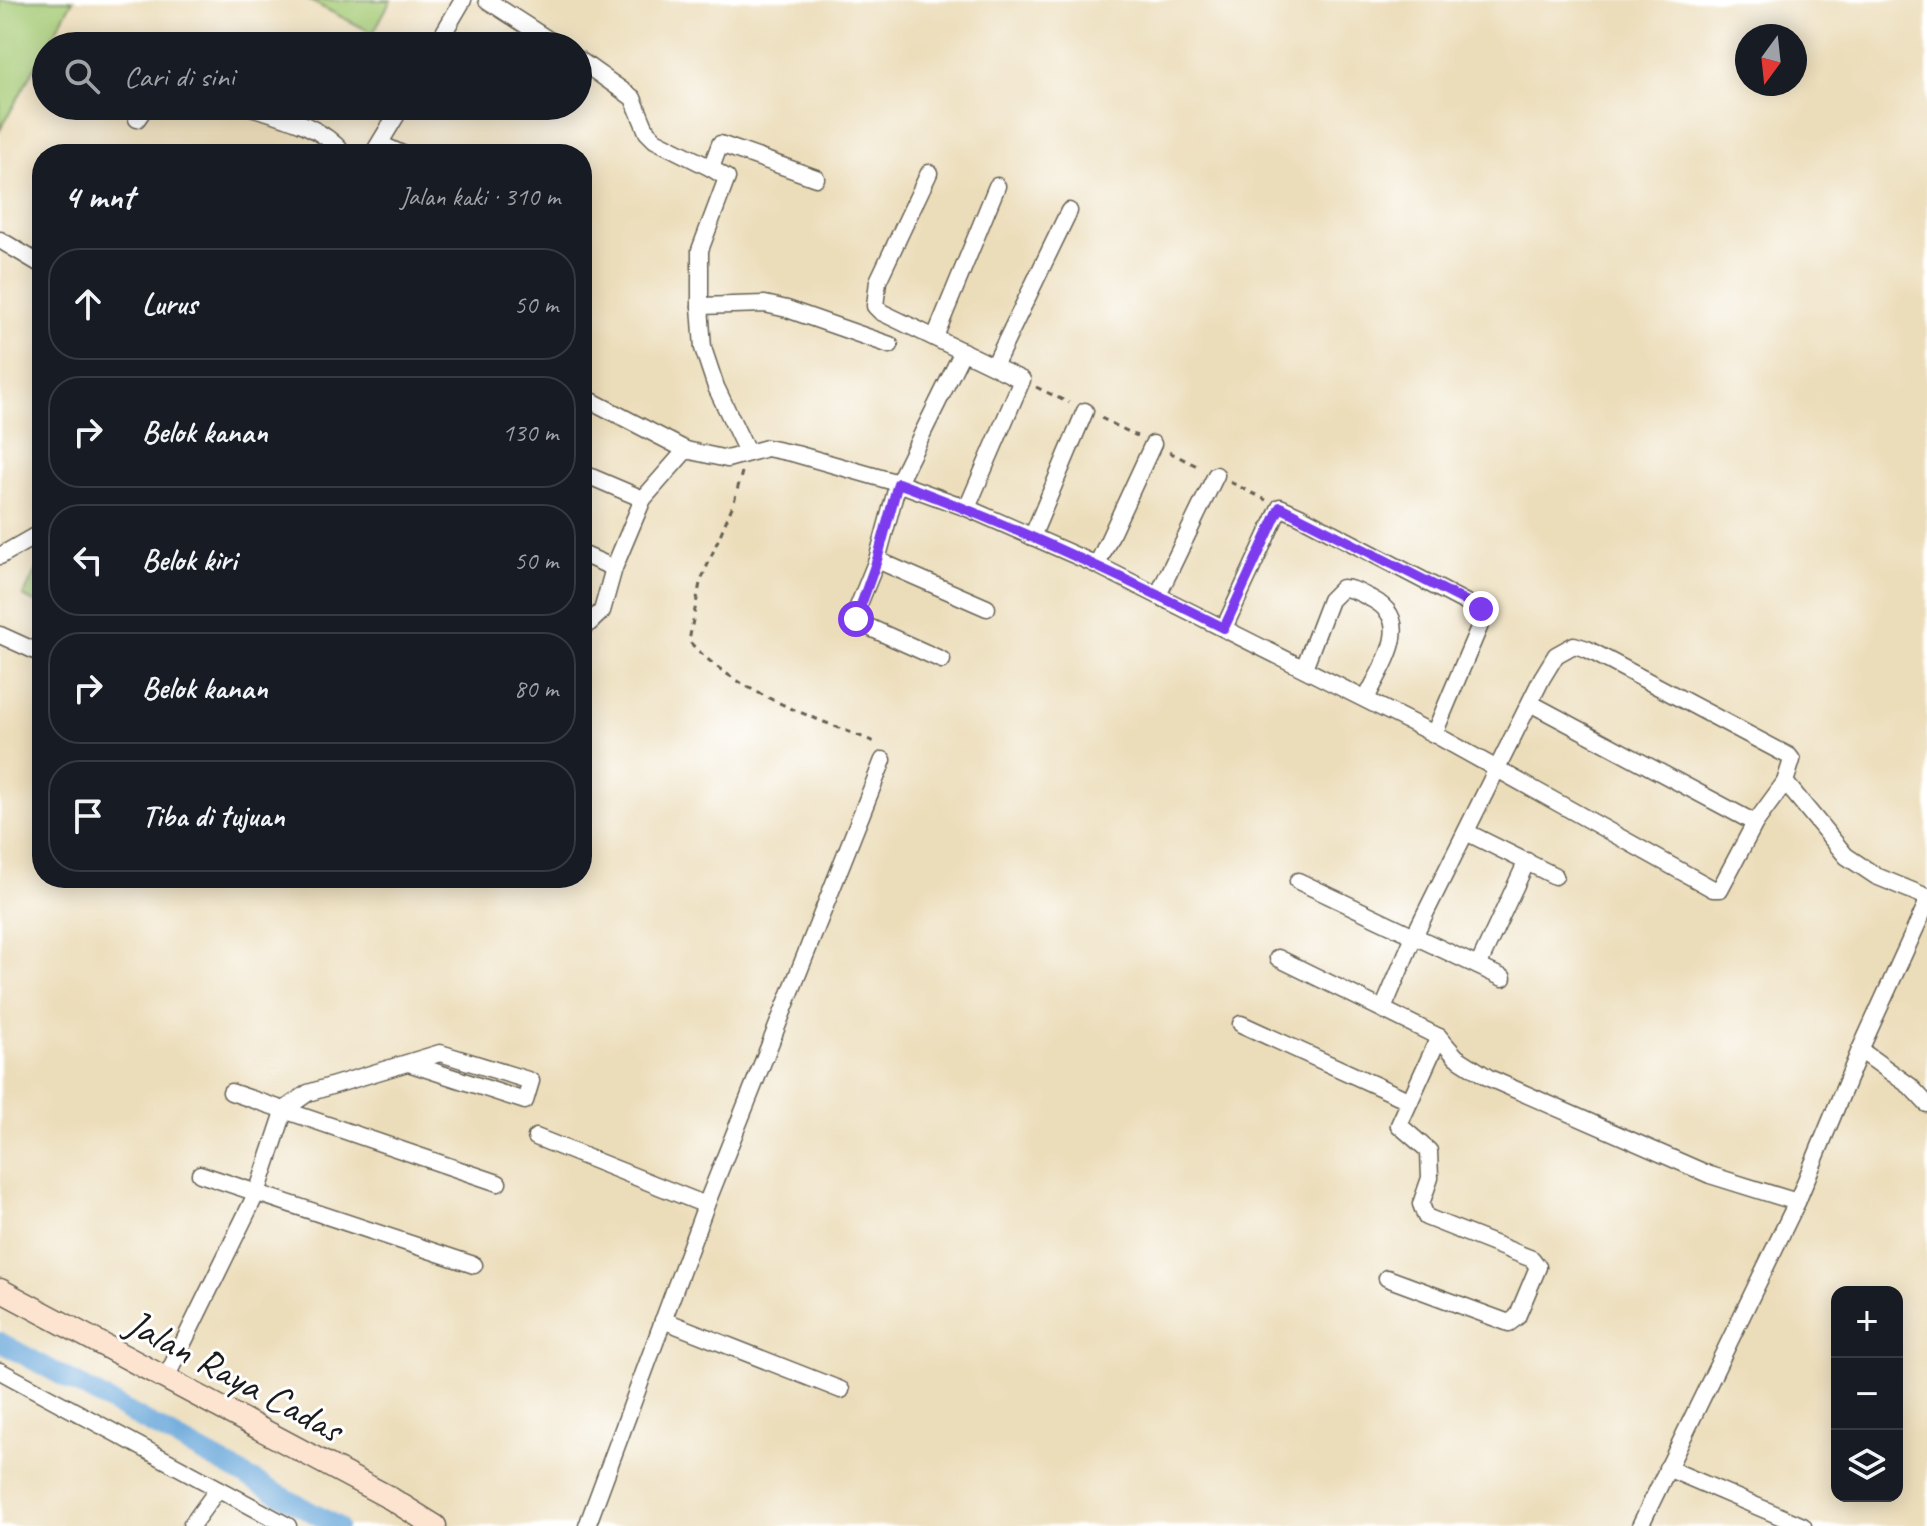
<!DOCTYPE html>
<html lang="id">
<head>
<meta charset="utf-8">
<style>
	body { margin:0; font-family:Caveat,sans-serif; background:#20242c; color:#f1f3f6 }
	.controls { position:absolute; right:24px; bottom:24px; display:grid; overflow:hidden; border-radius:16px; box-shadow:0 4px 20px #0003 }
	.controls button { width:72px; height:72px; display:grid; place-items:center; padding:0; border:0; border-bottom:2px solid #363941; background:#171b24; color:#f1f3f6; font:40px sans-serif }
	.compass { position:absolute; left:1735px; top:24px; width:72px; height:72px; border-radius:50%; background:#171b24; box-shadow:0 4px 20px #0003; rotate:195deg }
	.stop { position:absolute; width:24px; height:24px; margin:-18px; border:6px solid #7c3aed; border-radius:50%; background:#fff }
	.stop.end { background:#7c3aed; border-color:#fff; box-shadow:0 2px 8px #0008 }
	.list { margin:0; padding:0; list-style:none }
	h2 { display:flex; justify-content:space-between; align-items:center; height:104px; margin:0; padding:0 32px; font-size:34px }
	h2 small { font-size:26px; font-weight:400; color:#9ea1a6 }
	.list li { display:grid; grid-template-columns:52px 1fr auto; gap:24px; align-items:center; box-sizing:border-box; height:112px; margin:0 16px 16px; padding:0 16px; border:2px solid #363941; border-radius:32px }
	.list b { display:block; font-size:30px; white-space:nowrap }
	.list em { font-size:26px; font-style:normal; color:#9ea1a6 }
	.icon { flex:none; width:44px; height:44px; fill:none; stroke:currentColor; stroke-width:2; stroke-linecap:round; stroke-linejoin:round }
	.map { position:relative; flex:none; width:1927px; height:1526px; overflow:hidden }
	.search { position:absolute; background:#171b24; box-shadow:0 4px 20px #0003; left:32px; top:32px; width:560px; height:88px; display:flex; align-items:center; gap:20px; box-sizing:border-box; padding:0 28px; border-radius:44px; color:#9ea1a6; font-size:30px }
	.panel { position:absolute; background:#171b24; box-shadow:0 4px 20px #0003; left:32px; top:144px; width:560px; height:744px; border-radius:32px }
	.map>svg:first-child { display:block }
	.green { fill:#a5ca74; stroke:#607348; stroke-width:2 }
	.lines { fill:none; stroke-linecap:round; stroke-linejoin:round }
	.canal { stroke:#66a6d9; stroke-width:20 }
	.street-casing { stroke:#656053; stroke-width:19 }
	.secondary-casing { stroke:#656053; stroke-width:25 }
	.path { stroke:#656053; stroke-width:3; stroke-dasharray:6 6; stroke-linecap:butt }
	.street { stroke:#fff; stroke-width:16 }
	.secondary { stroke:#fde4d1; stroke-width:22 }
	.route { stroke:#7c3aed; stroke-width:10 }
	.labels { text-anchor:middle; stroke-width:6; stroke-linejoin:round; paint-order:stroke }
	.street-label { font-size:40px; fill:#1c1c1c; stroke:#fff }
</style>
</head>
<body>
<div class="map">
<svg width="1927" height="1526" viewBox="0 0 1927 1526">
	<rect width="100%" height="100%" fill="#fff"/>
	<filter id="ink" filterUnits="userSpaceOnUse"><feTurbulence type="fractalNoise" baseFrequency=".0125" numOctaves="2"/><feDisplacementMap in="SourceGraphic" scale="16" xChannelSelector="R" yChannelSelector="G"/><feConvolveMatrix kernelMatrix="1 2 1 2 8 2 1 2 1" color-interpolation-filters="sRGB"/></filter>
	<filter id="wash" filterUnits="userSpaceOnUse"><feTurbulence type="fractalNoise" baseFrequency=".006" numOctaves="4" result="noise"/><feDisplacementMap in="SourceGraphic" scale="32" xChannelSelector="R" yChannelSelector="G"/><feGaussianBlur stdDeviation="1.8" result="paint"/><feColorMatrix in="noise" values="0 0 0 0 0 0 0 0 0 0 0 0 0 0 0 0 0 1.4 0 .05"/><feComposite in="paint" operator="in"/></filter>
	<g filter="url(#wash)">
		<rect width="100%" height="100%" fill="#ecddba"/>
		<g class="green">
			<polygon points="0,0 73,0 0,130"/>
			<polygon points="308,0 391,0 373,33"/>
			<polygon points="42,559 42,606 23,596"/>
		</g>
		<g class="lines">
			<polyline class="canal" points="0,1342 337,1526"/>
		</g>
	</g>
	<g filter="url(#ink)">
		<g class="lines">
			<g class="street-casing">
				<g id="street">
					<polyline points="487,0 558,46"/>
					<polyline points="436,46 463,0"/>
					<polyline points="578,59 633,98 647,132 655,140 711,168"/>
					<path d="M 247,106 C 281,116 321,125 344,154"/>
					<polyline points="137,119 146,106"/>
					<polyline points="380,144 402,154"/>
					<polyline points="373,154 402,106"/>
					<polyline points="929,173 878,281 875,306 881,312 1022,380 967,508"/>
					<polyline points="0,240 42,265"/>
					<polyline points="700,306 765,304 787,309 890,345"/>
					<polyline points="935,337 997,186"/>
					<polyline points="995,364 1069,211"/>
					<polyline points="582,396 686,450 727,459 767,448 796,454 898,483 967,508 1097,565 1434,734 1713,889 1720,889 1755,823 1785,782"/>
					<polyline points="747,452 716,387 703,348 700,306 700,250 727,178 711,168 720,144 816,178"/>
					<polyline points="582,473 643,499"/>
					<polyline points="1032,537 1085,411"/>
					<polyline points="582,554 614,568"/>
					<polyline points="0,556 42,532"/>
					<polyline points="877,560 987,608"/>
					<polyline points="1097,565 1153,444"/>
					<polyline points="1158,595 1216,475"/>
					<polyline points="1224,628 1280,507 1300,516 1482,611 1480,625 1434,734"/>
					<polyline points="582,630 602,611 614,568 643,499 686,450"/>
					<polyline points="0,635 42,654"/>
					<polyline points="942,660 864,625 855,614 877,560 898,483 963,351"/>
					<path d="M 1304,668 L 1330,600 L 1342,588 C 1353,588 1362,594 1372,599 C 1416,622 1382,665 1366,699"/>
					<polyline points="1530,703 1755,823"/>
					<polyline points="1466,832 1555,876"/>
					<polyline points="1298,881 1503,978"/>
					<polyline points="1278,958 1439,1037 1456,1057 1489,1078 1710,1175 1797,1202"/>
					<polyline points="1478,966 1527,861"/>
					<polyline points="1383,1009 1414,936 1542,678 1556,655 1574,645 1587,649 1789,756 1792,760 1785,782 1846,856 1876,876 1927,897"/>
					<polyline points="1241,1024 1410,1101"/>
					<polyline points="1860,1050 1910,1086 1927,1104"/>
					<polyline points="231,1092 498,1183"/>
					<polyline points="536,1137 706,1205"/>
					<polyline points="200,1174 474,1265"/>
					<polyline points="1387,1278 1509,1323 1517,1317 1538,1267 1532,1259 1426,1217 1421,1204 1430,1178 1429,1151 1399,1125 1439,1037"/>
					<polyline points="663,1320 841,1390"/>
					<polyline points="0,1371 288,1526"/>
					<polyline points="165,1380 258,1190 285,1109 308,1093 440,1053 531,1081 525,1101 408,1063"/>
					<polyline points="1667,1468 1803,1526"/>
					<polyline points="191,1526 218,1489"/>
					<polyline points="587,1526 706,1205 883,760"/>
					<polyline points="1640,1526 1797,1202 1860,1050 1927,903"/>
				</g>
			</g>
			<g class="secondary-casing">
				<polyline id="secondary" points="0,1290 390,1498 435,1526"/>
			</g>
			<g class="path">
				<polyline points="1036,387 1069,403"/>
				<polyline points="1101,418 1137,436"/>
				<polyline points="1169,452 1201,468"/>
				<path d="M 742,472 L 734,502 L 700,583 L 689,641 C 736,694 815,717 879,744"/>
				<polyline points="1230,482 1266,500"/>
			</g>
			<use href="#street" class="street"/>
			<use href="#secondary" class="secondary"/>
		</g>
	</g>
	<g class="lines" filter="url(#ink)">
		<path class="route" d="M 856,619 L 877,560 L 898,483 C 1010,524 1117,574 1224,628 L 1280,507 L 1481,609"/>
	</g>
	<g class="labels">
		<g class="street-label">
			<text transform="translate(235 1375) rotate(28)" y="14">Jalan Raya Cadas</text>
		</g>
	</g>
</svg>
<div class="controls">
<button>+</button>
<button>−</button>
<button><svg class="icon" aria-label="layers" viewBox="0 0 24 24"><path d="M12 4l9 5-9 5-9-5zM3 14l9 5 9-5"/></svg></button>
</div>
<svg class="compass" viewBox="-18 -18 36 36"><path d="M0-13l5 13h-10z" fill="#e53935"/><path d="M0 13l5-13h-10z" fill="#9ea1a6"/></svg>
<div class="stop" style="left:856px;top:619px"></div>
<div class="stop end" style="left:1481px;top:609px"></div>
<div class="search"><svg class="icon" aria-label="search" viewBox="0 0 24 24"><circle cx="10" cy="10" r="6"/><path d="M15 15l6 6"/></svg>Cari di sini</div>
<section class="panel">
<h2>4 mnt<small>Jalan kaki · 310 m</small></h2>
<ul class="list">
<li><svg class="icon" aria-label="ahead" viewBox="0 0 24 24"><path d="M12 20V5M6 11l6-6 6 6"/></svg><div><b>Lurus</b></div><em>50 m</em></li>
<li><svg class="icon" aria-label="right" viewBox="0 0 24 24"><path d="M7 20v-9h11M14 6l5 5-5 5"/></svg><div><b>Belok kanan</b></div><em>130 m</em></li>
<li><svg class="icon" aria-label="left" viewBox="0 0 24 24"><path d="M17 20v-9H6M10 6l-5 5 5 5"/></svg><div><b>Belok kiri</b></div><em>50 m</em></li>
<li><svg class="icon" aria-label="right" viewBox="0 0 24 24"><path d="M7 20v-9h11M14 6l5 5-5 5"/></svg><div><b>Belok kanan</b></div><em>80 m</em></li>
<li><svg class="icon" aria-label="arrive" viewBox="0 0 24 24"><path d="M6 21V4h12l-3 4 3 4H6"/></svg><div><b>Tiba di tujuan</b></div></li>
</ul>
</section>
</div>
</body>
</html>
